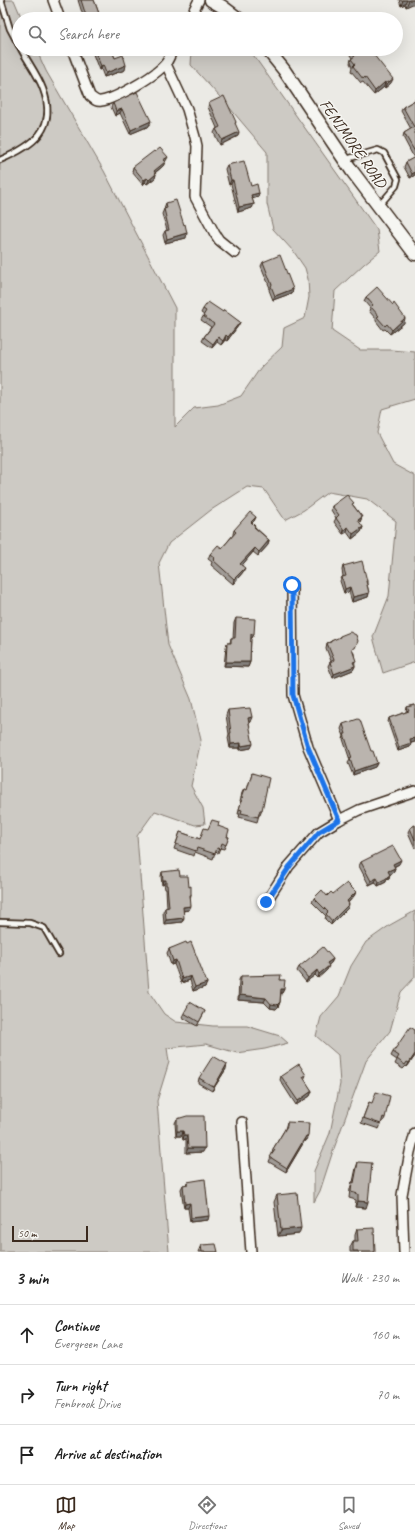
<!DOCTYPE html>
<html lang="en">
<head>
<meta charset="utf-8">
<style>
	body { margin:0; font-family:Caveat,sans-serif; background:#f6f6f6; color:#222 }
	.scale { position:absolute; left:12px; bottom:10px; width:76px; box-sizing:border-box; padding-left:4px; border:2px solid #3b2a1e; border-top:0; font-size:11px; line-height:14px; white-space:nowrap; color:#3b2a1e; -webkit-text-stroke:3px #f6f6f2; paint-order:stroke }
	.stop { position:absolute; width:12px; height:12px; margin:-9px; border:3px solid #1a73e8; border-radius:50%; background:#fff }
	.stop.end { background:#1a73e8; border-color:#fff; box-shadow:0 1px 4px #0008 }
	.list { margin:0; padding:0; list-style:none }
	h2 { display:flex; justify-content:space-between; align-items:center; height:52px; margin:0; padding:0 16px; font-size:17px }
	h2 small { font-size:13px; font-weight:400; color:#767676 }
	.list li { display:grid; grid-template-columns:26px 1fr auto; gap:12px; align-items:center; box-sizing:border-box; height:60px; padding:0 16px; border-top:1px solid #e0e0e0 }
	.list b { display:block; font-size:15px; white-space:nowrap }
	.list p { margin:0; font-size:13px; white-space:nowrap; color:#767676 }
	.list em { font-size:13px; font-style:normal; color:#767676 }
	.icon { flex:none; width:22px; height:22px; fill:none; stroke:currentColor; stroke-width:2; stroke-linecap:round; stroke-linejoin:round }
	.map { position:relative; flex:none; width:415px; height:1252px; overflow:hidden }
	.search { position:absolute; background:#fff; box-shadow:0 4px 16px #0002; left:12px; right:12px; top:12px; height:44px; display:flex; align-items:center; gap:10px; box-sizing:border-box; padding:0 14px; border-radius:22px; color:#767676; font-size:15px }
	.sheet { height:232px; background:#fff }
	nav { display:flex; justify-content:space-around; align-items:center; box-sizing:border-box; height:56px; border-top:1px solid #e0e0e0; background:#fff; font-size:11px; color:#767676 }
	nav a { display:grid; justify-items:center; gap:2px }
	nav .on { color:#3b2a1e }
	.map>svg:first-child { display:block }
	.green { fill:#cdcac4; stroke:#847a71 }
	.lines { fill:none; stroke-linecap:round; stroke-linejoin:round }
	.service-casing { stroke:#3b2a1e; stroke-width:8 }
	.minor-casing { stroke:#3b2a1e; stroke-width:12 }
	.tertiary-casing { stroke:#3b2a1e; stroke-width:15 }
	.service { stroke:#f6f6f2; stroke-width:4.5 }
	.minor { stroke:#f6f6f2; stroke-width:9 }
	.tertiary { stroke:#f6f6f2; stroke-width:12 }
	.wall { fill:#a09b96; stroke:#3b2a1e }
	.shaded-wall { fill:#827e7a; stroke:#3b2a1e }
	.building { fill:#bab4ae; stroke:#3b2a1e }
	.route { stroke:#1a73e8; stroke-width:5 }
	.labels { text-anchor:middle; stroke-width:3; stroke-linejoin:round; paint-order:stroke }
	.street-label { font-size:16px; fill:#3b2a1e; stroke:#f6f6f2 }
</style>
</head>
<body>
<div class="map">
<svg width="415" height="1252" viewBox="0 0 415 1252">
	<rect width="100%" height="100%" fill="#ebeae5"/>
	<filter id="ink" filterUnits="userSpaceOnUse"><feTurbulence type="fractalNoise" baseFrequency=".025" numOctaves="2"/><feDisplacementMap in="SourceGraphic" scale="8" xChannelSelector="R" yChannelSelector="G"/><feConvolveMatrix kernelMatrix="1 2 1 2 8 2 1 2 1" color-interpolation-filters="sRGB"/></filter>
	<g filter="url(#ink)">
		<g class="green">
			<polygon points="0,0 14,0 22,19 19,19 19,49 36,49 46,71 104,171 175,308 175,427 194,408 218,405 241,396 261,367 282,347 284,328 305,318 309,297 308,279 305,268 294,252 273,229 267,204 267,152 229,107 191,65 192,49 249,49 377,230 380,251 364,264 335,291 332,331 360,350 392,350 415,352 415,399 382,409 377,433 393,464 415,476 415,662 383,673 373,637 389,596 396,521 367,499 328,492 304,510 285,520 264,489 247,487 211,510 169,543 159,563 168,645 191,699 201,740 191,786 203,808 205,824 195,825 155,811 137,836 149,992 164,1014 176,1022 213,1026 247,1026 280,1036 288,1043 265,1049 237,1053 206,1044 167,1048 169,1062 157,1101 169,1252 0,1252"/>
			<polygon points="415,911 415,977 401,992 390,1031 366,1061 332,1154 320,1191 314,1202 314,1171 330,1133 340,1084 338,1055 316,1036 321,1017 339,996 351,966 366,942 390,925"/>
		</g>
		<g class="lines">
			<g class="service-casing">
				<g id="service">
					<polyline points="1,0 10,29 19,46"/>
					<path d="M 0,160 C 33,146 58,129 43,89 C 38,75 28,62 21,49"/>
					<polyline points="346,161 350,158 378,150 384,153 398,179 396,186 383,201 379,203"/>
					<polyline points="0,922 30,923 44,928 59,954"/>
				</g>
			</g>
			<g class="minor-casing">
				<g id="minor">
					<polyline points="53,0 60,19"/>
					<polyline points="189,19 199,0"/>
					<path d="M 72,49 L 90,96 C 94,99 96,102 101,101 C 116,99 157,75 166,63 C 169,59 171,53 173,49"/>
					<polyline points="166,64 187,109 195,137 197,146 195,197 215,234 219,240 235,253"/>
					<polyline points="292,585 293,695 308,747 339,820"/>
					<polyline points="266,902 289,866 319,832 339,820 359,810 415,791"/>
					<polyline points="242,1122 251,1252"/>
					<polyline points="404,1252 402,1195 410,1152 415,1133"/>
				</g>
			</g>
			<g class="tertiary-casing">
				<g id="tertiary">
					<polyline points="211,0 223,7 239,19"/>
					<polyline points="267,49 284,70 352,171 415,254"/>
				</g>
			</g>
			<use href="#service" class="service"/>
			<use href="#minor" class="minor"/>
			<use href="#tertiary" class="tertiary"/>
		</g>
		<g class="wall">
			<polygon points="78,0 94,0 101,19 84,19"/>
			<polygon points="399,0 415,0 406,7 405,4 401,6"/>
			<polygon points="91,49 111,49 115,58 125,70 104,77 101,69 99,70"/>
			<polygon points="351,51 391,83 385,88 384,87 374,95 363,82 361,83 351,71 352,67 350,63 351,59 352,58 350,55"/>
			<polygon points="415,100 415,175 410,178 404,167 406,162 414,158 403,137 404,133 411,129 401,111 403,107"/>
			<polygon points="113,103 149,126 130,134 120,113 115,116 111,107"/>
			<polygon points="209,103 236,122 235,124 238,136 220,145 214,133 216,129 217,128 208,107"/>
			<polygon points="166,161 165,162 163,166 155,173 156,174 155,178 147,184 145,182 143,185 132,172 133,167"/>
			<polygon points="227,165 259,193 258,197 252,199 254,204 252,208 238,212 231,184 229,185 225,169"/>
			<polygon points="166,203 186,238 165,243 163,235 165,231 167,230 162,214 164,209 165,209 164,208"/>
			<polygon points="263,262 293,289 292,293 273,300 269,290 270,288 261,266"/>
			<polygon points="366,297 404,323 390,334 385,329 383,330 376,321 376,319 369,311 370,308 364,301"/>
			<polygon points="203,309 223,312 240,322 238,326 227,341 225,340 221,345 217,342 212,348 202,341 204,337 211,327 201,320 204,315 201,313"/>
			<polygon points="353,505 362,517 360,522 359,523 363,527 361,532 352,539 347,532 343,534 334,522 336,518 331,510 332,506"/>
			<polygon points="256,517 254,521 252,523 255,527 269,540 268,545 258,556 253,552 242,565 243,572 233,584 211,565 212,562 208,559 210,554 222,548 233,535 233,534 234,530"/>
			<polygon points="343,566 367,581 367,584 369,593 368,597 352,602 349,592 344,593 340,581 342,577 343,576 342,570"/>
			<polygon points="236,618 254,634 252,638 251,638 250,662 248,667 224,666 226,647 227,643 230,643 231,638 233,638 234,623"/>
			<polygon points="340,636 354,653 355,666 353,670 333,678 328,666 330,662 331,661 326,648 327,643 330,642 331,641 339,638"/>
			<polygon points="415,705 415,742 411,743 410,747 398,751 388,722 389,718 406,712 407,707"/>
			<polygon points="228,710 250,722 249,722 251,748 240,750 240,748 230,748 228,738 229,734 226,715"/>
			<polygon points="343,724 371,751 377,763 375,767 353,775 348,763 350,760 343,739 344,736 341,729"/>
			<polygon points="252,773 262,810 260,815 259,815 257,822 239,817 240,814 238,814 241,802 240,801 242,793 244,789 247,790"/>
			<polygon points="415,825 415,848 408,832 410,828"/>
			<polygon points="218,826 227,837 229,837 224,849 220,848 218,853 215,852 213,859 195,852 194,856 174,849 180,832 200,839"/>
			<polygon points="361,862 399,864 394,867 395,868 393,873 390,874 389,879 386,880 386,882 378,886 375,882 369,885 359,866"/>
			<polygon points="162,872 180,876 189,887 191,895 190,899 189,910 183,911 182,922 164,924 163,912 165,908 167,908 166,889 165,889 164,884 162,885 161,876"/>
			<polygon points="356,892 354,896 348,903 348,908 331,925 325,919 326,916 312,902 314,898 333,894"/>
			<polygon points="187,944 207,983 205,987 193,991 190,980 181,983 174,964 171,965 167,953 169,949"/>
			<polygon points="333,959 331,963 328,965 327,970 318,978 315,975 306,982 297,971 299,967"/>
			<polygon points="241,976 284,989 282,993 281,993 280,1002 278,1007 276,1009 270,1008 264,1002 238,1000 239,980"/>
			<polygon points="205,1011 203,1015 197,1026 182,1017 184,1013"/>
			<polygon points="393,1052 415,1056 407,1067 406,1066 403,1069 395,1064 397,1060 391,1056"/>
			<polygon points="226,1069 212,1091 198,1083 199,1078"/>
			<polygon points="306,1075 304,1080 312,1091 310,1096 296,1105 280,1080 281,1076"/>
			<polygon points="369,1102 385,1118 383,1122 382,1122 379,1129 361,1123"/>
			<polygon points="177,1119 203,1152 186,1153 186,1139 183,1140 182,1136 176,1136 175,1123"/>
			<polygon points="287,1122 306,1140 305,1140 286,1172 269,1162 272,1154 273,1149 285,1129"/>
			<polygon points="358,1162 366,1208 355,1207 356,1200 349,1198 350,1189 352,1182 353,1182 356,1168"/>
			<polygon points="187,1182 208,1220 190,1222 188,1208 184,1208 181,1189 183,1185 186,1185"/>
			<polygon points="277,1195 299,1234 278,1236 274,1202"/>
			<polygon points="357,1229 375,1252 350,1252 350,1247 353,1241 355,1241 355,1235"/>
			<polygon points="201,1245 218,1252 198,1252"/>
		</g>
		<g class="shaded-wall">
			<polygon points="403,0 407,0 405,4 401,6"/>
			<polygon points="409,0 415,0 415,3 406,7"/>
			<polygon points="103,65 101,69 99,70 101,66"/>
			<polygon points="126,65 125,70 104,77 106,73"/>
			<polygon points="393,79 391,83 385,88 386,84"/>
			<polygon points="385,82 384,87 374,95 375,91"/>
			<polygon points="122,109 120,113 115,116 116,111"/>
			<polygon points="151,121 149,126 130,134 131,130"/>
			<polygon points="239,132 238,136 220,145 222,140"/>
			<polygon points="168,157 163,166 152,175 154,171 163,160"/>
			<polygon points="415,172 415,175 410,178 412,174"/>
			<polygon points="156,174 155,178 147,184 149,180"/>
			<polygon points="147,178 145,182 143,185 144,180"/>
			<polygon points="231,180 233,180 231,184 229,185"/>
			<polygon points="259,193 258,197 250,199 251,195"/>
			<polygon points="254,204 252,208 238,212 239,207"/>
			<polygon points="187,233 186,238 165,243 167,239"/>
			<polygon points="293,289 292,293 273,300 275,296"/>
			<polygon points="405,318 404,323 390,334 392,330"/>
			<polygon points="240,322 238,326 227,341 228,337"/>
			<polygon points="226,335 225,340 221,345"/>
			<polygon points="218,337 217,342 212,348 213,344"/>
			<polygon points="256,517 254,521 249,526 251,522"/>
			<polygon points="362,517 360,522 356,525 358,520"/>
			<polygon points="348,527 347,532 343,534 344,530"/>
			<polygon points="363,527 361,532 352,539 353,534"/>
			<polygon points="269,540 268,545 258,556 259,552"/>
			<polygon points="255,548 253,552 239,569 240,564"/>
			<polygon points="245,568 243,572 233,584 234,579"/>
			<polygon points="350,587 349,592 344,593 345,589"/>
			<polygon points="369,593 368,597 352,602 353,597"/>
			<polygon points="251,634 254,634 252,638 249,638"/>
			<polygon points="226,662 250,662 248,667 224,666"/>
			<polygon points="355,666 353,670 333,678 334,674"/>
			<polygon points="252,717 250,722 247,722 248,718"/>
			<polygon points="415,738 415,742 411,743 410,747 398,751 399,747 410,739"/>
			<polygon points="241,743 240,748 230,748 231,744"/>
			<polygon points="253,744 251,748 240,750 241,746"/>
			<polygon points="377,763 375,767 353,775 354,771"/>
			<polygon points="401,860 399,864 391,868 393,864"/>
			<polygon points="395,868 393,873 387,876 388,871"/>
			<polygon points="390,875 389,879 386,880 386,882 378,886 379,882"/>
			<polygon points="377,878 375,882 369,885 371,881"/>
			<polygon points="163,880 166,880 164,884 162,885"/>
			<polygon points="356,892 354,896 345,906 347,901"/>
			<polygon points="349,904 348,908 331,925 332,921"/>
			<polygon points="191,906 189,910 181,911 183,907"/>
			<polygon points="184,918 182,922 164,924 166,920"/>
			<polygon points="333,959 331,963 325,968 327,963"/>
			<polygon points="176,960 174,964 171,965 173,961"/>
			<polygon points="329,966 327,970 318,978 319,974"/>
			<polygon points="317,970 315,975 306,982 308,978"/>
			<polygon points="191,976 190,980 181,983 182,979"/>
			<polygon points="207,983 205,987 193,991 195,987"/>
			<polygon points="281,989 284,989 282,993 279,993"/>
			<polygon points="240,995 266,998 264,1002 238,1000"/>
			<polygon points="280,1002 278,1007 276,1009 270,1008 271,1004"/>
			<polygon points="415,1054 415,1056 407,1067 409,1063"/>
			<polygon points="227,1064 226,1069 212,1091 214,1087"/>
			<polygon points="312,1091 310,1096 296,1105 298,1101"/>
			<polygon points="177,1131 183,1131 182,1136 176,1136"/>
			<polygon points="184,1135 187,1135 186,1139 183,1140"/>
			<polygon points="306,1136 308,1136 306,1140 305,1140 286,1172 287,1168"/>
			<polygon points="188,1148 205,1148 203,1152 186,1153"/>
			<polygon points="358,1201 368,1202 366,1208 355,1207"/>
			<polygon points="190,1203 188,1208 184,1208 185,1204"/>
			<polygon points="209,1216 208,1220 190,1222 191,1218"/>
			<polygon points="301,1228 299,1234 278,1236 281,1230"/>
		</g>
		<g class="building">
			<polygon points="81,0 94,0 101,19 87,19"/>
			<polygon points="94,49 111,49 115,58 123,55 126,65 106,73 103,65 101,66"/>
			<polygon points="354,49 369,49 393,79 386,84 385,82 375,91 365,77 363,79 353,66 355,64 351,59 355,56 351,51"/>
			<polygon points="137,92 151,121 131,130 122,109 116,111 113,103"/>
			<polygon points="224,96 236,122 235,123 239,132 222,140 216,129 220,127 209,103"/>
			<polygon points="415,100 415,152 404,133 414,127 403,107"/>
			<polygon points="160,148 168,157 163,160 165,162 154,171 156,174 149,180 147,178 144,180 133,167 154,151 155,152"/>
			<polygon points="415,157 415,172 412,174 406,162"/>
			<polygon points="244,161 251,186 257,184 259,193 251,195 254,204 239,207 233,180 231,180 227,165"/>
			<polygon points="176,200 184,225 185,224 187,233 167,239 165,231 169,230 164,209 167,208 166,203"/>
			<polygon points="280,255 293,289 275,296 271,286 272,285 263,262"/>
			<polygon points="377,287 393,305 394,303 405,318 392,330 387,324 385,326 377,317 379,316 371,307 373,305 366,297"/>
			<polygon points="208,302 223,312 224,310 240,322 228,337 226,335 223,341 218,337 213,344 204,337 214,324 203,316 206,311 203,309"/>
			<polygon points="347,495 354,503 352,504 362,517 358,520 363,527 353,534 348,527 344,530 336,518 339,515 332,506"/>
			<polygon points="250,512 256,517 251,522 255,526 254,527 269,540 259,552 255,548 240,564 245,568 234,579 213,560 215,558 210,554 218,545 222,548 236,532 234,530"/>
			<polygon points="362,561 367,581 366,581 369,593 353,597 350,587 345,589 342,577 346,576 343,566"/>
			<polygon points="236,618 255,619 254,634 251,634 250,662 226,662 227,643 231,643 231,638 235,638"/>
			<polygon points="350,632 356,635 358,641 355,648 352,649 356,661 353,662 355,666 334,674 330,662 334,660 327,643 331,642 331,641 340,637 340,636"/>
			<polygon points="415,705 415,738 410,739 411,743 399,747 389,718 409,711 407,707"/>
			<polygon points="250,708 252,717 248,718 253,744 241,746 241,743 231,744 230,733 231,733 228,710"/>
			<polygon points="358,719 360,720 371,751 373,751 377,763 354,771 350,759 352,758 344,734 346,734 343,724"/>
			<polygon points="252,773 269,778 262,810 260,810 258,817 241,813 242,810 239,809 243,797 241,797 244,789 247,790"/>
			<polygon points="212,820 219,822 218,826 229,830 227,837 229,837 226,845 222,843 220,849 217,848 215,854 197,848 196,851 176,844 180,832 200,839 204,828 208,829"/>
			<polygon points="415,825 415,840 410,828"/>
			<polygon points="393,846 401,860 393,864 395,868 388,871 390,875 387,877 387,878 379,882 377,878 371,881 361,862"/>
			<polygon points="179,870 180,876 188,876 189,887 191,886 191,895 190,895 191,906 183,907 184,918 166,920 165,908 169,907 167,885 166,885 166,880 163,880 162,872"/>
			<polygon points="347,883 356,892 347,901 349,904 332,921 326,914 328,912 314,898 322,890 327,896 331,892 333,894"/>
			<polygon points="186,942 187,944 191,942 207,983 195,987 191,976 182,979 176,960 173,961 169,949"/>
			<polygon points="323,947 333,959 327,963 329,966 319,974 317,970 308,978 299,967"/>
			<polygon points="281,975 280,980 285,980 284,989 281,989 280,1002 277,1005 271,1004 266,998 240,995 241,976"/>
			<polygon points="190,1002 205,1011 199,1022 184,1013"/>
			<polygon points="410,1027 415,1030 415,1054 409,1063 407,1062 405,1065 397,1059 399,1056 393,1052"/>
			<polygon points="213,1056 227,1064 214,1087 199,1078"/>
			<polygon points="299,1064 306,1075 303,1077 312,1091 298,1101 281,1076"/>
			<polygon points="376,1092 390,1096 385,1118 383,1117 381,1124 363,1118 369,1102 372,1103"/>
			<polygon points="187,1116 204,1116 205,1148 188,1148 187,1135 184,1135 183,1131 177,1131 177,1119"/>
			<polygon points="287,1122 309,1123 308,1136 306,1136 287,1168 270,1157 275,1150 273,1149 287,1126"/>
			<polygon points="358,1162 372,1163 368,1202 358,1201 358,1194 351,1192 352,1182 354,1183"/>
			<polygon points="205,1179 209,1216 191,1218 190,1203 185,1204 183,1185 188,1184 187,1182"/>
			<polygon points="297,1193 301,1228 281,1230 277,1195"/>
			<polygon points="374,1228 375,1252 358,1252 358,1251 353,1251 353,1241 358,1241 357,1229"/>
			<polygon points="216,1244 218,1252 202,1252 201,1245"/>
		</g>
	</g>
	<g class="lines" filter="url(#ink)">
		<polyline class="route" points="266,902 290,866 319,832 339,820 308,747 293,695 292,585"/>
	</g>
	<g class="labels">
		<g class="street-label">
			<text transform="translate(354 143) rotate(55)" y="6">FENIMORE ROAD</text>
		</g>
	</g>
</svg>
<div class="scale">50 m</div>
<div class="stop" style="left:292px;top:585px"></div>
<div class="stop end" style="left:266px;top:902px"></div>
<div class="search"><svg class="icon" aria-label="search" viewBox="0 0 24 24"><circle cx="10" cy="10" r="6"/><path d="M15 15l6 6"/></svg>Search here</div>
</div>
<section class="sheet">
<h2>3 min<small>Walk · 230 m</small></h2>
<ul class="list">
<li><svg class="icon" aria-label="ahead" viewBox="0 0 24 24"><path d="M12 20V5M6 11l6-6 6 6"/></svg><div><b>Continue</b><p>Evergreen Lane</p></div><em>160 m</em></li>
<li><svg class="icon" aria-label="right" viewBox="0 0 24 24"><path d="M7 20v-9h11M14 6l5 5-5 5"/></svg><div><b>Turn right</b><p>Fenbrook Drive</p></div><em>70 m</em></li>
<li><svg class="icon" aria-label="arrive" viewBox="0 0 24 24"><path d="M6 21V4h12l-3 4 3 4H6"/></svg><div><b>Arrive at destination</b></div></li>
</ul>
</section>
<nav>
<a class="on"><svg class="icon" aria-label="map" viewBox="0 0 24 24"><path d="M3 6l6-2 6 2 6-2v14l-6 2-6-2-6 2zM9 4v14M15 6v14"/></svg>Map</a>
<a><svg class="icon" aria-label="directions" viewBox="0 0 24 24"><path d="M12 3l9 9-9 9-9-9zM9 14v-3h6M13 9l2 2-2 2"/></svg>Directions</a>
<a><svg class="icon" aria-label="saved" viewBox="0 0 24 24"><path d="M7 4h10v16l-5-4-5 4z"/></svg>Saved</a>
</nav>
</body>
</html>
